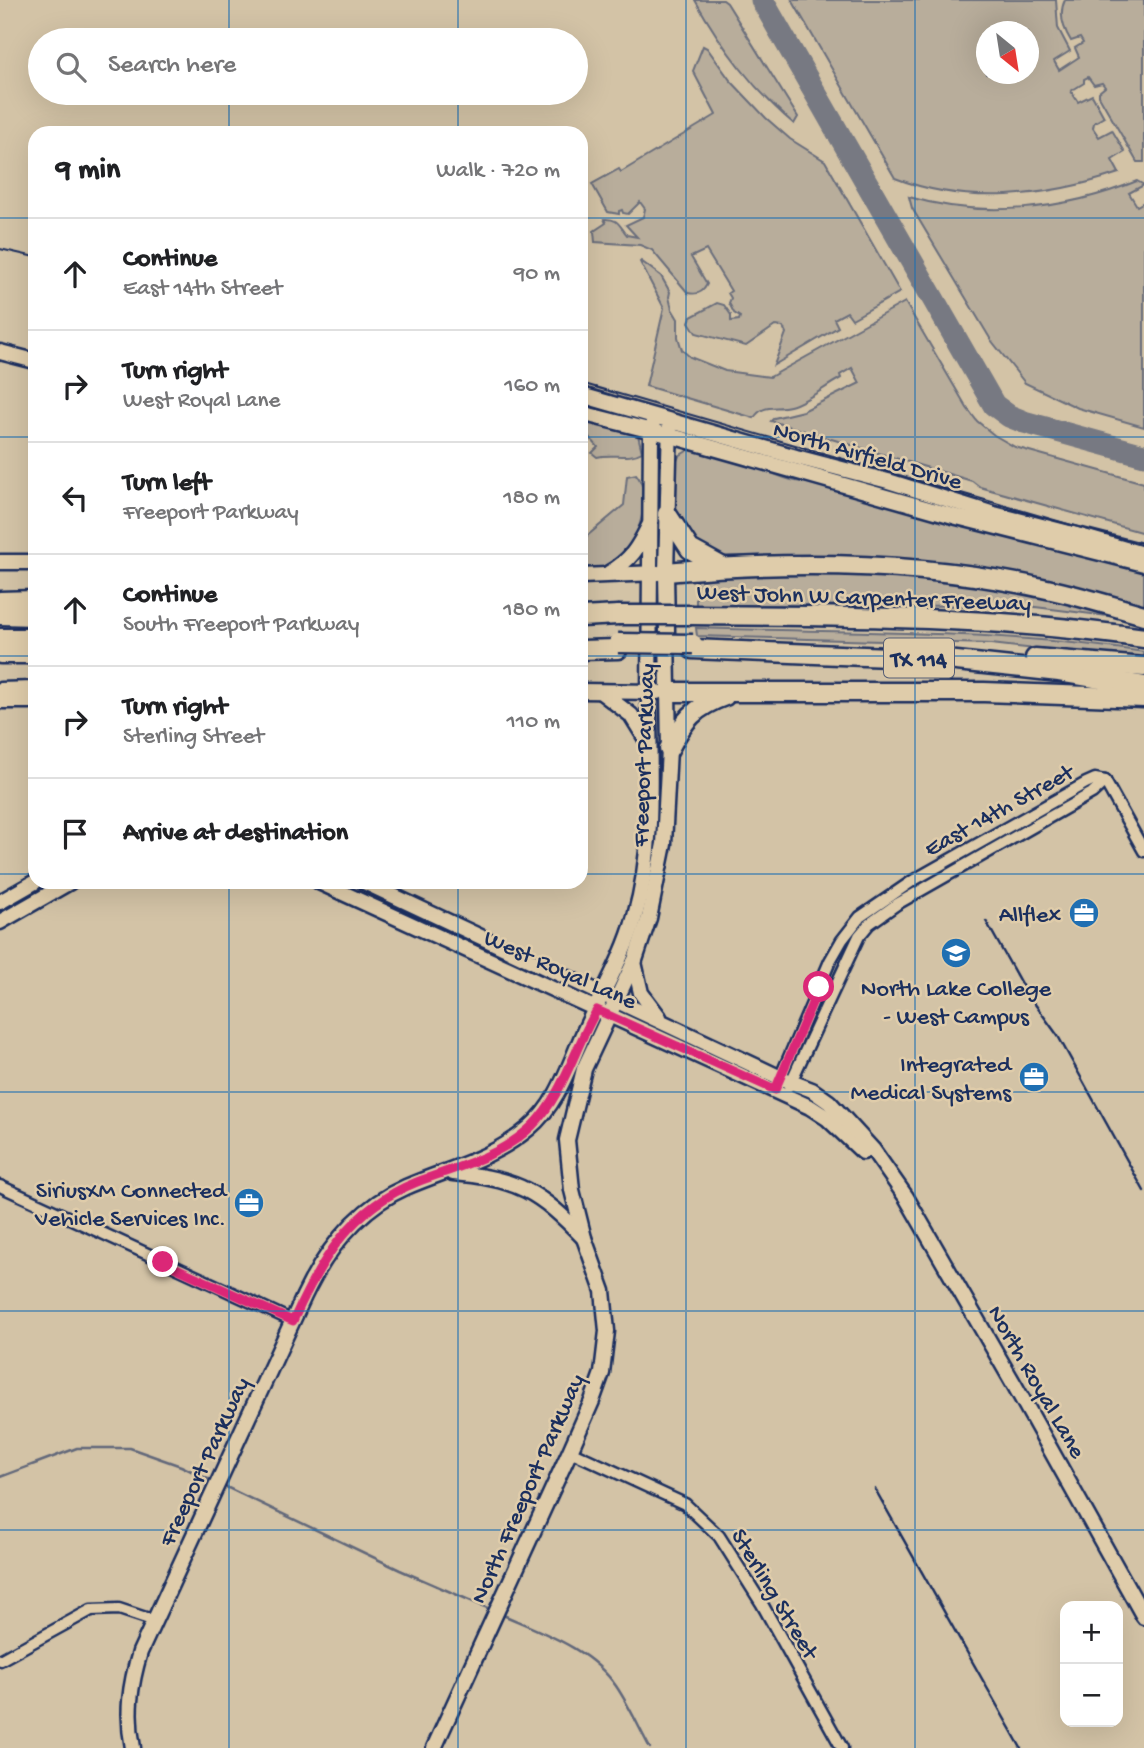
<!DOCTYPE html>
<html lang="en">
<head>
<meta charset="utf-8">
<style>
	body { margin:0; font-family:"Gochi Hand",sans-serif; background:#f2f2f2; color:#202124 }
	.controls { position:absolute; right:21px; bottom:21px; display:grid; overflow:hidden; border-radius:14px; box-shadow:0 7px 28px #0002 }
	.controls button { width:63px; height:63px; display:grid; place-items:center; padding:0; border:0; border-bottom:2px solid #e0e0e0; background:#fff; color:#202124; font:35px sans-serif }
	.compass { position:absolute; left:976px; top:21px; width:63px; height:63px; border-radius:50%; background:#fff; box-shadow:0 7px 28px #0002; rotate:150deg }
	.stop { position:absolute; width:21px; height:21px; margin:-16px; border:5px solid #db2777; border-radius:50%; background:#fff }
	.stop.end { background:#db2777; border-color:#fff; box-shadow:0 2px 7px #0008 }
	.list { margin:0; padding:0; list-style:none }
	h2 { display:flex; justify-content:space-between; align-items:center; height:91px; margin:0; padding:0 28px; font-size:30px }
	h2 small { font-size:23px; font-weight:400; color:#757577 }
	.list li { display:grid; grid-template-columns:46px 1fr auto; gap:21px; align-items:center; box-sizing:border-box; height:112px; padding:0 28px; border-top:2px solid #e0e0e0 }
	.list b { display:block; font-size:26px; white-space:nowrap }
	.list p { margin:0; font-size:23px; white-space:nowrap; color:#757577 }
	.list em { font-size:23px; font-style:normal; color:#757577 }
	.icon { flex:none; width:38px; height:38px; fill:none; stroke:currentColor; stroke-width:2; stroke-linecap:round; stroke-linejoin:round }
	.map { position:relative; flex:none; width:1144px; height:1748px; overflow:hidden }
	.search { position:absolute; background:#fff; box-shadow:0 7px 28px #0002; left:28px; top:28px; width:560px; height:77px; display:flex; align-items:center; gap:18px; box-sizing:border-box; padding:0 24px; border-radius:38px; color:#757577; font-size:26px }
	.panel { position:absolute; background:#fff; box-shadow:0 7px 28px #0002; left:28px; top:126px; width:560px; height:763px; border-radius:21px }
	.map>svg:first-child { display:block }
	.green { fill:#b8ad9b; stroke:#6a6e7c; stroke-width:2; fill-rule:evenodd }
	.lines { fill:none; stroke-linecap:round; stroke-linejoin:round }
	.stream { stroke:#62687a; stroke-width:2.5 }
	.taxiway { stroke:#777982; stroke-width:23 }
	.street-casing { stroke:#1b2f5e; stroke-width:15 }
	.secondary-casing { stroke:#1b2f5e; stroke-width:19 }
	.highway-casing { stroke:#1b2f5e; stroke-width:23 }
	.street { stroke:#dfccaa; stroke-width:10 }
	.secondary { stroke:#dfccaa; stroke-width:14 }
	.highway { stroke:#dfccaa; stroke-width:18 }
	.tram { stroke:#1b2f5e; stroke-width:2 }
	.rail { stroke:#1b2f5e; stroke-width:2.5 }
	.highway-bridge-casing { stroke:#1b2f5e; stroke-width:23; stroke-linecap:butt }
	.highway-bridge { stroke:#dfccaa; stroke-width:18 }
	.route { stroke:#db2777; stroke-width:9 }
	.grid { fill:none; stroke:#1f6fb2; stroke-width:2; stroke-opacity:0.55 }
	.labels { text-anchor:middle; stroke-width:5; stroke-linejoin:round; paint-order:stroke }
	.shield { fill:#dfccaa; stroke:#565e75; stroke-width:2 }
	.shield-label { font-size:23px; font-weight:bold; fill:#1b2f5e }
	.street-label { font-size:24px; fill:#1b2f5e; stroke:#dfccaa }
	.poi-label { font-size:24px; fill:#1b2f5e; stroke:#dfccaa; text-anchor:end }
</style>
</head>
<body>
<div class="map">
<svg width="1144" height="1748" viewBox="0 0 1144 1748">
	<rect width="100%" height="100%" fill="#d3c3a6"/>
	<filter id="ink" filterUnits="userSpaceOnUse"><feTurbulence type="fractalNoise" baseFrequency=".0143" numOctaves="2"/><feDisplacementMap in="SourceGraphic" scale="14" xChannelSelector="R" yChannelSelector="G"/><feConvolveMatrix kernelMatrix="1 2 1 2 8 2 1 2 1" color-interpolation-filters="sRGB"/></filter>
	<g filter="url(#ink)">
		<g class="green">
			<path d="M 695,0 L 723,0 L 727,3 L 798,117 L 794,124 C 752,88 722,48 695,0 Z"/>
			<path d="M 792,0 L 1056,0 L 1058,28 L 1070,51 L 1054,61 L 1059,70 L 1079,57 L 1075,48 L 1083,43 L 1080,38 L 1071,41 C 1063,28 1058,14 1065,0 L 1144,0 L 1144,162 L 1137,162 L 1099,96 L 1099,92 L 1105,87 L 1102,83 L 1094,85 L 1088,77 L 1084,79 L 1084,83 L 1071,91 L 1078,102 L 1092,95 L 1104,117 L 1094,123 L 1093,128 L 1099,137 L 1112,130 L 1125,152 L 1112,160 L 1119,173 C 1047,197 967,206 895,178 ZM 986,32 L 1028,32 L 1028,74 L 986,74 Z"/>
			<path d="M 703,46 L 707,48 L 730,80 L 766,118 L 790,139 L 825,161 L 900,292 L 852,319 L 847,312 L 834,319 L 838,327 L 774,365 L 786,333 L 783,327 L 775,326 L 746,346 L 696,333 L 689,322 L 691,317 L 717,303 L 724,305 L 731,315 L 731,321 L 739,320 L 740,317 L 734,313 L 729,303 L 731,298 L 728,293 L 731,291 L 706,250 L 691,257 L 707,284 C 703,293 697,295 688,293 L 652,250 L 640,245 L 595,242 L 594,231 L 606,223 L 604,219 C 618,218 619,225 627,235 L 637,237 L 626,225 L 643,217 L 645,209 L 640,202 L 628,214 L 623,213 L 622,210 L 619,211 L 619,214 L 608,212 L 592,184 L 619,169 L 621,172 L 716,115 L 693,71 Z"/>
			<path d="M 1137,181 L 1144,185 L 1129,193 L 1137,206 L 1144,202 L 1144,427 L 1078,408 L 1025,383 L 991,340 L 912,208 L 909,197 C 983,219 1066,210 1137,181 Z"/>
			<path d="M 641,261 L 661,276 L 670,292 L 669,297 L 672,309 L 678,319 L 678,337 L 682,350 L 690,357 L 725,371 L 770,377 L 905,302 L 967,408 L 977,421 L 994,435 L 1015,447 L 1144,483 L 1144,533 L 980,487 L 972,481 L 771,421 L 774,418 L 803,411 L 860,383 L 852,368 L 840,375 L 841,378 C 826,386 806,402 790,406 C 776,410 763,403 754,418 L 646,386 L 664,308 L 640,262 Z"/>
			<path d="M 581,417 L 638,435 L 642,452 C 629,460 612,453 597,457 L 592,453 L 598,447 L 583,430 L 581,431 Z"/>
			<path d="M 690,449 C 711,452 735,457 754,466 C 776,475 794,484 818,483 L 1092,558 L 1144,571 L 1144,609 L 868,558 L 717,556 L 695,545 L 676,513 L 676,463 L 679,456 Z"/>
			<path d="M 636,474 C 655,496 636,555 609,566 C 601,569 590,567 582,567 L 581,541 L 624,505 L 627,476 Z"/>
			<polygon points="824,568 1010,585 1132,619 1027,606 696,605 696,573"/>
			<path d="M 696,628 C 845,633 996,629 1144,652 L 1144,661 L 991,644 L 697,636 Z"/>
		</g>
		<g class="lines">
			<g class="stream">
				<polyline points="0,1477 77,1448 130,1448 181,1466 212,1481"/>
				<polyline points="222,1485 400,1570 492,1610"/>
				<path d="M 501,1614 C 541,1632 590,1648 616,1686 C 629,1705 639,1728 650,1748"/>
			</g>
			<polyline class="taxiway" points="762,0 994,405 1009,416 1024,422 1144,455"/>
			<g class="street-casing">
				<g id="street">
					<polyline points="1105,781 1144,851"/>
					<polyline points="778,1083 830,961 842,940 860,917 914,880 1086,783 1095,779 1105,781"/>
					<polyline points="789,1086 859,936 869,924 897,904 1092,793 1105,781"/>
					<polyline points="0,1186 293,1321"/>
					<polyline points="570,1451 685,1504 719,1536 762,1604 842,1748"/>
					<polyline points="0,1660 91,1610 119,1609 155,1621"/>
				</g>
			</g>
			<g class="secondary-casing">
				<g id="secondary">
					<polyline points="0,352 35,361"/>
					<polyline points="581,395 796,457 888,481 994,514 1144,552"/>
					<polyline points="581,413 668,435 957,517 1144,564"/>
					<polyline points="0,562 35,562"/>
					<path d="M 609,573 C 631,560 638,548 649,526"/>
					<polyline points="581,576 658,573"/>
					<polyline points="581,691 657,692"/>
					<polyline points="601,692 631,715 649,744"/>
					<polyline points="0,701 35,701"/>
					<polyline points="319,882 810,1107 827,1118 863,1152"/>
					<polyline points="364,882 781,1078 812,1090 829,1102 873,1150 906,1197 1015,1386 1144,1617"/>
					<polyline points="0,902 35,882"/>
					<polyline points="0,922 70,882"/>
					<polyline points="634,962 641,993 659,1017"/>
					<path d="M 453,1173 C 517,1178 540,1192 584,1238"/>
					<path d="M 133,1748 C 126,1714 130,1685 140,1652 L 304,1296 C 326,1250 358,1208 406,1187 C 450,1168 491,1160 529,1128 C 558,1104 569,1065 584,1032 C 601,994 624,957 635,916 C 655,846 649,773 649,701 C 649,611 651,521 651,431 L 654,417"/>
					<polyline points="434,1748 570,1451 592,1401 602,1373 607,1331 603,1291 584,1238 572,1190 567,1140 584,1069 635,960 649,918 664,844 669,749 666,572 670,422"/>
				</g>
			</g>
			<g class="highway-casing">
				<g id="highway">
					<polyline points="667,514 690,549 721,566"/>
					<path d="M 666,572 C 793,560 921,561 1047,589 C 1080,596 1112,606 1144,615"/>
					<polyline points="0,601 35,600"/>
					<polyline points="0,615 35,616"/>
					<path d="M 692,615 C 843,616 994,616 1144,638"/>
					<polyline points="581,617 618,615"/>
					<polyline points="0,638 35,638"/>
					<polyline points="692,649 938,659 1059,672 1144,686"/>
					<polyline points="581,650 618,649"/>
					<polyline points="0,654 35,654"/>
					<polyline points="1035,658 1144,667"/>
					<polyline points="0,692 35,691"/>
					<polyline points="669,692 984,692 1144,698"/>
					<path d="M 669,749 C 684,720 694,707 725,696"/>
				</g>
			</g>
			<use href="#street" class="street"/>
			<use href="#secondary" class="secondary"/>
			<use href="#highway" class="highway"/>
			<g class="tram">
				<polyline points="0,249 35,257"/>
				<polyline points="581,383 1144,546"/>
			</g>
			<g class="rail">
				<polyline points="986,921 1024,989 1058,1036 1144,1191"/>
				<polyline points="875,1489 1021,1748"/>
			</g>
			<g class="highway-bridge-casing">
				<g id="highway-bridge">
					<polyline points="618,615 692,615"/>
					<polyline points="618,643 693,644"/>
				</g>
			</g>
			<use href="#highway-bridge" class="highway-bridge"/>
		</g>
	</g>
	<g class="lines" filter="url(#ink)">
		<path class="route" d="M 163,1262 L 293,1321 C 321,1259 351,1208 417,1182 C 457,1167 500,1157 532,1126 C 564,1094 574,1048 597,1010 L 775,1090 L 819,987"/>
	</g>
	<path class="grid" d="M 229,0 L 229,40M 458,0 L 458,40M 686,0 L 686,1748M 915,0 L 915,1748M 229,93 L 229,133M 458,93 L 458,133M 0,218 L 35,218M 581,218 L 1144,218M 0,437 L 35,437M 581,437 L 1144,437M 0,656 L 35,656M 581,656 L 1144,656M 0,874 L 35,874M 581,874 L 1144,874M 229,882 L 229,1748M 458,882 L 458,1748M 0,1092 L 1144,1092M 0,1311 L 1144,1311M 0,1530 L 1144,1530"/>
	<defs>
		<g id="office-disc" transform="scale(1.575)"><circle r="9.5" fill="#1f6fb2" stroke="#dfccaa"/><path d="M-6-3h4V-5.5h4V-3h4V5H-6ZM-1-4.5V-3h2v-1.5ZM-6 0V1H6V0Z" fill="#fff"/></g>
		<g id="university-disc" transform="scale(1.575)"><circle r="9.5" fill="#1f6fb2" stroke="#dfccaa"/><path d="M0-5L7-2L0 1L-7-2ZM-4 1L0 2.5L4 1V4Q0 6-4 4Z" fill="#fff"/></g>
	</defs>
	<g fill-rule="evenodd">
		<use href="#office-disc" x="1084" y="913"/>
		<use href="#university-disc" x="956" y="953"/>
		<use href="#office-disc" x="1034" y="1077"/>
		<use href="#office-disc" x="249" y="1203"/>
	</g>
	<g class="labels">
		<rect class="shield" x="884" y="638.5" width="70" height="39" rx="5"/>
		<g class="shield-label">
			<text x="919" y="666">TX 114</text>
		</g>
		<g class="street-label">
			<text transform="translate(868 454) rotate(16)" y="8">North Airfield Drive</text>
			<text transform="translate(864 596) rotate(2)" y="8">West John W Carpenter Freeway</text>
			<text transform="translate(642 755) rotate(-88)" y="8">Freeport Parkway</text>
			<text transform="translate(998 809) rotate(-29)" y="8">East 14th Street</text>
			<text transform="translate(561 968) rotate(24)" y="8">West Royal Lane</text>
			<text transform="translate(1038 1381) rotate(60)" y="8">North Royal Lane</text>
			<text transform="translate(203 1461) rotate(-65)" y="8">Freeport Parkway</text>
			<text transform="translate(526 1488) rotate(-66)" y="8">North Freeport Parkway</text>
			<text transform="translate(776 1593) rotate(59)" y="8">Sterling Street</text>
		</g>
		<g class="poi-label">
			<text x="1061" y="921">Allflex</text>
			<text x="956" y="995" text-anchor="middle">North Lake College<tspan x="956" dy="28">- West Campus</tspan></text>
			<text x="1011" y="1071">Integrated<tspan x="1011" dy="28">Medical Systems</tspan></text>
			<text x="226" y="1197">SiriusXM Connected<tspan x="226" dy="28">Vehicle Services Inc.</tspan></text>
		</g>
	</g>
</svg>
<div class="controls">
<button>+</button>
<button>−</button>
</div>
<svg class="compass" viewBox="-18 -18 36 36"><path d="M0-13l5 13h-10z" fill="#e53935"/><path d="M0 13l5-13h-10z" fill="#757577"/></svg>
<div class="stop" style="left:819px;top:987px"></div>
<div class="stop end" style="left:163px;top:1262px"></div>
<div class="search"><svg class="icon" aria-label="search" viewBox="0 0 24 24"><circle cx="10" cy="10" r="6"/><path d="M15 15l6 6"/></svg>Search here</div>
<section class="panel">
<h2>9 min<small>Walk · 720 m</small></h2>
<ul class="list">
<li><svg class="icon" aria-label="ahead" viewBox="0 0 24 24"><path d="M12 20V5M6 11l6-6 6 6"/></svg><div><b>Continue</b><p>East 14th Street</p></div><em>90 m</em></li>
<li><svg class="icon" aria-label="right" viewBox="0 0 24 24"><path d="M7 20v-9h11M14 6l5 5-5 5"/></svg><div><b>Turn right</b><p>West Royal Lane</p></div><em>160 m</em></li>
<li><svg class="icon" aria-label="left" viewBox="0 0 24 24"><path d="M17 20v-9H6M10 6l-5 5 5 5"/></svg><div><b>Turn left</b><p>Freeport Parkway</p></div><em>180 m</em></li>
<li><svg class="icon" aria-label="ahead" viewBox="0 0 24 24"><path d="M12 20V5M6 11l6-6 6 6"/></svg><div><b>Continue</b><p>South Freeport Parkway</p></div><em>180 m</em></li>
<li><svg class="icon" aria-label="right" viewBox="0 0 24 24"><path d="M7 20v-9h11M14 6l5 5-5 5"/></svg><div><b>Turn right</b><p>Sterling Street</p></div><em>110 m</em></li>
<li><svg class="icon" aria-label="arrive" viewBox="0 0 24 24"><path d="M6 21V4h12l-3 4 3 4H6"/></svg><div><b>Arrive at destination</b></div></li>
</ul>
</section>
</div>
</body>
</html>
